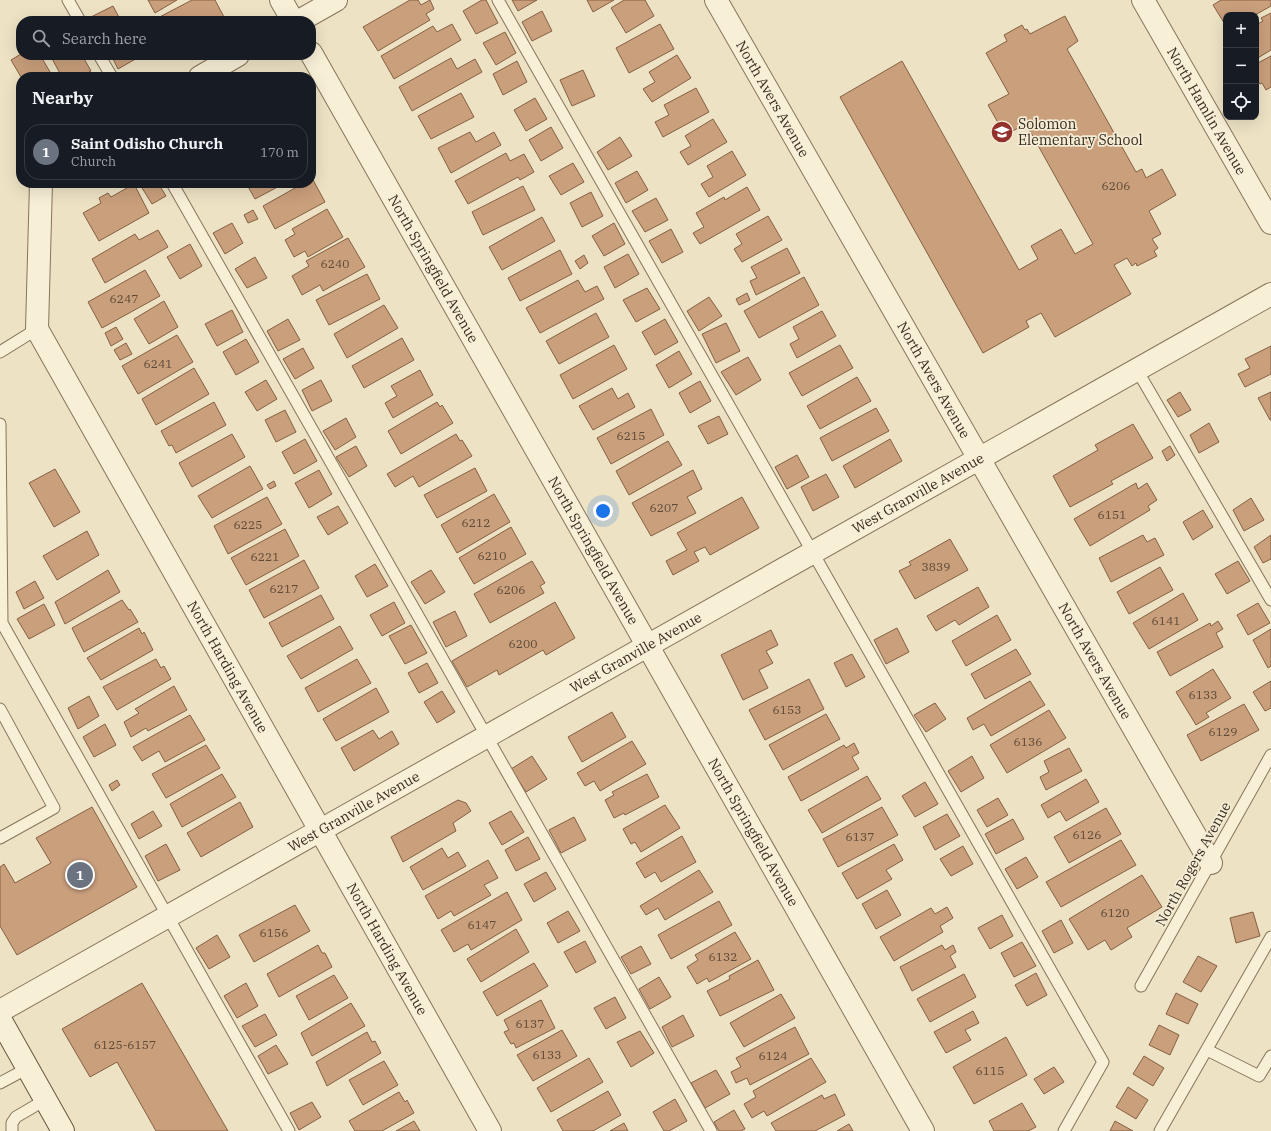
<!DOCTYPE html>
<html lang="en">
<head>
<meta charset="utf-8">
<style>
	body { margin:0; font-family:"IBM Plex Serif",serif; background:#20242c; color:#f1f3f6 }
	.controls { position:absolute; right:12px; top:12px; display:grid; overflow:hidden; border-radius:8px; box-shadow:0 4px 16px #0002 }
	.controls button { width:36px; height:36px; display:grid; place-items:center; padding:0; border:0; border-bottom:1px solid #363941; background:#171b24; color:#f1f3f6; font:20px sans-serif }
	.you { position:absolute; left:603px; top:511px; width:14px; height:14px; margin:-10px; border:3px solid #fff; border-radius:50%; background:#1a73e8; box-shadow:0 0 0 6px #1a73e833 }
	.badge { display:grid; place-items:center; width:26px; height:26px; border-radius:50%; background:#b45309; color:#fff; font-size:13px; font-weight:700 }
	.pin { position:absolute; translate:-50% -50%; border:2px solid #fff; box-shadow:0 1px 4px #0006 }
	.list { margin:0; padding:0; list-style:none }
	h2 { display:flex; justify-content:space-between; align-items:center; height:52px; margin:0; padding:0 16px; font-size:17px }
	h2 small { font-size:13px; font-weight:400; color:#9ea1a6 }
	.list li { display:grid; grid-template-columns:26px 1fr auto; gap:12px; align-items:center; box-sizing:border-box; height:56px; margin:0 8px 8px; padding:0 8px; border:1px solid #363941; border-radius:16px }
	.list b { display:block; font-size:15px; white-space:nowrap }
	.list p { margin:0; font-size:13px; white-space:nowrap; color:#9ea1a6 }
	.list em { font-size:13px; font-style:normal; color:#9ea1a6 }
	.icon { flex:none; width:22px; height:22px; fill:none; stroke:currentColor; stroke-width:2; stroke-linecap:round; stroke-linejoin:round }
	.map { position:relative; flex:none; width:1271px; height:1131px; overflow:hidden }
	.search { position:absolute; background:#171b24; box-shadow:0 4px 16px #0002; left:16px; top:16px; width:300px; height:44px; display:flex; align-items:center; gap:10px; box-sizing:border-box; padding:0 14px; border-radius:16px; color:#9ea1a6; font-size:15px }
	.panel { position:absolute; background:#171b24; box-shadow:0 4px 16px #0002; left:16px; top:72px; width:300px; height:116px; border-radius:16px }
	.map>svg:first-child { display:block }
	.building { fill:#c99f7c; stroke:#856042 }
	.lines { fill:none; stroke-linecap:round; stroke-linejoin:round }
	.lane-casing { stroke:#87745b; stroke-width:13 }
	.street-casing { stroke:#87745b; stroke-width:24 }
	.secondary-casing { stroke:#68553e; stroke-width:24 }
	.lane { stroke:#f8efd7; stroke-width:11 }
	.street { stroke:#f8efd7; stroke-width:22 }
	.secondary { stroke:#f8efd7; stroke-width:22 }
	.labels { text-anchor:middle; stroke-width:3.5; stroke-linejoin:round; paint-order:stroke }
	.number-label { font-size:12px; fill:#5c4936 }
	.street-label { font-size:14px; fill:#372c1f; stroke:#f4ecd4 }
	.poi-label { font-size:14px; fill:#372c1f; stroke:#f4ecd4; text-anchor:start }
</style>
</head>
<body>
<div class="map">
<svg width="1271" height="1131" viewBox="0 0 1271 1131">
	<rect width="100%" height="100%" fill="#ede2c4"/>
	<g class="building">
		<polygon points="148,0 177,0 155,13"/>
		<polygon points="192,0 215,0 224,17 217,21 152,21"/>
		<polygon points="410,0 418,0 421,5 430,0 434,9 426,14 430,20 378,51 363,27"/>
		<polygon points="482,0 486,0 498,23 476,34 463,11"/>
		<polygon points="512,0 537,0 518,11"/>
		<polygon points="587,0 614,0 593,12"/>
		<polygon points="624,0 645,0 654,16 626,33 611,8"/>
		<polygon points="1221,0 1271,0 1271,6 1255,15 1226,15 1226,26 1213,5"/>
		<polygon points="113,6 121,21 93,21 91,17"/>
		<polygon points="542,11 552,31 532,41 522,22"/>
		<polygon points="1271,13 1271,50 1256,59 1256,25 1263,21 1261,18"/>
		<polygon points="1065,16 1078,41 1067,49 1136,172 1142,169 1146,178 1162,169 1176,195 1149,211 1161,234 1152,239 1158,248 1154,251 1157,256 1137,266 1136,263 1132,266 1127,258 1114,265 1131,294 1055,337 1041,313 1026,321 1029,327 983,353 840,97 902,61 1019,270 1038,259 1031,246 1061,229 1075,254 1093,244 1026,124 1005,135 988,105 1009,94 986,53 1007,41 1004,35 1022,25 1025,30 1027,29 1030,34"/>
		<polygon points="452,24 461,40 394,79 381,56 433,26 437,32"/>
		<polygon points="660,24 674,49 629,73 616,48"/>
		<polygon points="505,32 516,53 496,65 483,43"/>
		<polygon points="21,54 40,55 53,77 21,77 11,60"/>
		<polygon points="50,55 82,55 91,71 79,77 62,77"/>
		<polygon points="111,55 138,55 139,57 118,69"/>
		<polygon points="677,55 691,78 652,102 643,89 655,82 649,72"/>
		<polygon points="1271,56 1271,87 1266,90 1262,83 1260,84 1256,78 1256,64"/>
		<polygon points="451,58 457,69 475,59 482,72 412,111 399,87"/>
		<polygon points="517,61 527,82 503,95 493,74"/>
		<polygon points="583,70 595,96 572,106 560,80"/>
		<polygon points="696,88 709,112 663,137 655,122 669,115 664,105"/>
		<polygon points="461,93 474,117 431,139 418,116"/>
		<polygon points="535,98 547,119 526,131 514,110"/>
		<polygon points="713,119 727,142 688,165 680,152 691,146 685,136"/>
		<polygon points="551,127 563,148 541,161 529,140"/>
		<polygon points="470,132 476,142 494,132 501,145 451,173 438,148"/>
		<polygon points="620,137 632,156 608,170 597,152"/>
		<polygon points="732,151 746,175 709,197 701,184 713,177 707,166"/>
		<polygon points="506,153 510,161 524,154 534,172 520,180 518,177 468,204 455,181"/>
		<polygon points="573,163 584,182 561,195 549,176"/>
		<polygon points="637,171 648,190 626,203 615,183"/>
		<polygon points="312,178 325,202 275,229 263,206 304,183 311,183 311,179"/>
		<polygon points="139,183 158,183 166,196 152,204"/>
		<polygon points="246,183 285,183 255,199"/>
		<polygon points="134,184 149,213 99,241 83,213 101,203 99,198 108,193 111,197"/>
		<polygon points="523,186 535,210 483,235 472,212"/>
		<polygon points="747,187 760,210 700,244 693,233 704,227 696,213 724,197 725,200"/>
		<polygon points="591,192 603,216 582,227 570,203"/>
		<polygon points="656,198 668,220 645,232 632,211"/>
		<polygon points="327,209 343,237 308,257 305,251 294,257 285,240 295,234 292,229"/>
		<polygon points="253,210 258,219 248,223 244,215"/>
		<polygon points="768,216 782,240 742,262 734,249 742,244 736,234"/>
		<polygon points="542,217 555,241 502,270 489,247"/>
		<polygon points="232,223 243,243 225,254 213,233"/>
		<polygon points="614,223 625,244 604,256 592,236"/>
		<polygon points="671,229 683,252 662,263 649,241"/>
		<polygon points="158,230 168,247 105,283 92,259 135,234 139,240"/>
		<polygon points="348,238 365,267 323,291 320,285 302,295 292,276 309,266 306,261"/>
		<polygon points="190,244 202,266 180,279 167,257"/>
		<polygon points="787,248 800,273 756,295 750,281 757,278 751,267"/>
		<polygon points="560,250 572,274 520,301 508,278"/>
		<polygon points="628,254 639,274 615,288 604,267"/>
		<polygon points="584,255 588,263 580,269 575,261"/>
		<polygon points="255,257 267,278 247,288 235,269"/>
		<polygon points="145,270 160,296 102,328 88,302"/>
		<polygon points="367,274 380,299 329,325 316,300"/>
		<polygon points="804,277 819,305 759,338 744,311"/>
		<polygon points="578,280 585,292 597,286 604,299 540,333 526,308"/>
		<polygon points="647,288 660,309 636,322 623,300"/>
		<polygon points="747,293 750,300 739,305 736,299"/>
		<polygon points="709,297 722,316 699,331 687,311"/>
		<polygon points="164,301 178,327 149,344 134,319"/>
		<polygon points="384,305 398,328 347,358 334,334"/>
		<polygon points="232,310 243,332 217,346 205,324"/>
		<polygon points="822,311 836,336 797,358 790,344 799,339 793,327"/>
		<polygon points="596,313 609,337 559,364 546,341"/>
		<polygon points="288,319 300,340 278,351 267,331"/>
		<polygon points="665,319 678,342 655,355 642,332"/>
		<polygon points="726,323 740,351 716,363 702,334"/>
		<polygon points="116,327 123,339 111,346 105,333"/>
		<polygon points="177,335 193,362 138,394 122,366"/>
		<polygon points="402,338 414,360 364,388 352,366"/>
		<polygon points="246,339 259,362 236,375 223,352"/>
		<polygon points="126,343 132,354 120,360 114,350"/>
		<polygon points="614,345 627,369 573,399 560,375"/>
		<polygon points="840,345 853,368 802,396 789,373"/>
		<polygon points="1271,346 1271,374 1245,387 1238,374 1250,368 1245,359"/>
		<polygon points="303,348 314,368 295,379 283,359"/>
		<polygon points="679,351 692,374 669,388 656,365"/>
		<polygon points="748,357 761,380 736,395 721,372"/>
		<polygon points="194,368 209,394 156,425 142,399"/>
		<polygon points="420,370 433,395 393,418 385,403 397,396 391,386"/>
		<polygon points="857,377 871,401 820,429 807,406"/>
		<polygon points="266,380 277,399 257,411 245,392"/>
		<polygon points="321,380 332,401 312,411 302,390"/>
		<polygon points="700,381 711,401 690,413 679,393"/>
		<polygon points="612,388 618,399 628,393 635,407 593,430 579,406"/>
		<polygon points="1180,392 1191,410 1178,417 1167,400"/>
		<polygon points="1271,392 1271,420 1270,420 1258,398"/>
		<polygon points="214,402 226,425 176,453 172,445 169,446 161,431"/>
		<polygon points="437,402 440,407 442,405 453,423 401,454 388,431"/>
		<polygon points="876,408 889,431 832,461 820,438"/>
		<polygon points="651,409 664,435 611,464 597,438"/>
		<polygon points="285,410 296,432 276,442 265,420"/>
		<polygon points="719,416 728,434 708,444 698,426"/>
		<polygon points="346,418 356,437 335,450 323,431"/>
		<polygon points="1209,423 1219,442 1199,453 1190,435"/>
		<polygon points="1133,424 1153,458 1111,481 1113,484 1070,507 1053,476 1098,450 1095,445"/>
		<polygon points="232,434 245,457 192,487 179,463"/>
		<polygon points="456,434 460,441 462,440 472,456 419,487 413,476 395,487 387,474"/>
		<polygon points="305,439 317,461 294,474 282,452"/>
		<polygon points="890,439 902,461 855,488 843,466"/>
		<polygon points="668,441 682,465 629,495 616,471"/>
		<polygon points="356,446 367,466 349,477 336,457"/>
		<polygon points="1170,446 1175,455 1167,461 1162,451"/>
		<polygon points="797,455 809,477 787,489 775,467"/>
		<polygon points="250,466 263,489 212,518 198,496"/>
		<polygon points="475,468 487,491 437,518 424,495"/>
		<polygon points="55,469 80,512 54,527 29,483"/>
		<polygon points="319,470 332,494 309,508 295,483"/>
		<polygon points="693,470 702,489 687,497 696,513 651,536 632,503"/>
		<polygon points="826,474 839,497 813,511 801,487"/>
		<polygon points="274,481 276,486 270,489 267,485"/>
		<polygon points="1136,483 1138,489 1147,483 1157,500 1148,506 1150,510 1090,546 1074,519"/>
		<polygon points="494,494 510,522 457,553 441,525"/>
		<polygon points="267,497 282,524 228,554 214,526"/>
		<polygon points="742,497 759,528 710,555 705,547 694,552 699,561 673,575 666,561 687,550 677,533"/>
		<polygon points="1251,498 1264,520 1244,531 1233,510"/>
		<polygon points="338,506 348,523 328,535 317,517"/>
		<polygon points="1203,510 1213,527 1193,540 1183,522"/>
		<polygon points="511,527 526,554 474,584 459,558"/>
		<polygon points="285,529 299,556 246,585 231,558"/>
		<polygon points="87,531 99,555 57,580 43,556"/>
		<polygon points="1143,535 1147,542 1155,538 1164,555 1111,582 1099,558"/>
		<polygon points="1271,535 1271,559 1263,563 1254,547"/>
		<polygon points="950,539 968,570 915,599 899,571 911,565 909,562"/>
		<polygon points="304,560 319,588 264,618 249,590"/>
		<polygon points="532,561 545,583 540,586 544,593 490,623 474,594"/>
		<polygon points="1238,561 1250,581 1227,594 1215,574"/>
		<polygon points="375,564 388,586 367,597 355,576"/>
		<polygon points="1160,567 1173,590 1129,614 1117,592"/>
		<polygon points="108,570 120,592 65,624 55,602"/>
		<polygon points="431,570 445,592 425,604 411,582"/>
		<polygon points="35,581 44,598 24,609 16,592"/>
		<polygon points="978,587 989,607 959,625 955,620 936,631 927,616"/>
		<polygon points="1183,593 1198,620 1149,649 1133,623"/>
		<polygon points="321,595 334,619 282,647 269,623"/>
		<polygon points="122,600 129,610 130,609 138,622 84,652 72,628"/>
		<polygon points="394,602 405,623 382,636 370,615"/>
		<polygon points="555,602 575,638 546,655 543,650 499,675 497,670 467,687 452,661"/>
		<polygon points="1258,603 1270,623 1248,635 1237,615"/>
		<polygon points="44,604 55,625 29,639 17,619"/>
		<polygon points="455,611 467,636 446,647 433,622"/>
		<polygon points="997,615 1011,640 966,666 952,641"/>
		<polygon points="1218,621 1223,629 1216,633 1223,647 1170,676 1157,652 1210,623 1211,626"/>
		<polygon points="411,625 427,653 405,664 389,636"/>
		<polygon points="340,626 353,649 301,679 287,656"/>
		<polygon points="139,628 142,634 144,632 153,650 101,680 87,658"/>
		<polygon points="897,628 909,652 886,664 874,640"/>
		<polygon points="1271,629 1271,666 1268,668 1253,640"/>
		<polygon points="771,630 778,645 766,651 773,663 759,670 768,688 743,700 721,655"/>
		<polygon points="1016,649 1031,674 985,699 971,674"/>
		<polygon points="852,654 865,677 846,687 834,663"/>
		<polygon points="156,659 161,668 164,666 171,679 117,710 103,687"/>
		<polygon points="357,659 371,683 318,712 305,688"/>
		<polygon points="427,663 438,683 419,693 408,673"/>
		<polygon points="1213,669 1231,698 1206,713 1209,717 1196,725 1176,692"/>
		<polygon points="809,679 824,709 765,740 749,710"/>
		<polygon points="1030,681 1045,705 991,736 984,724 973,730 967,718"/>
		<polygon points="1271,681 1271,708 1265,711 1253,692"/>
		<polygon points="174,686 187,710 148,731 146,728 131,737 124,722 139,713 135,709"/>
		<polygon points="376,688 389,712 336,741 323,719"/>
		<polygon points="442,691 455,712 437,723 424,702"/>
		<polygon points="89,696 99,716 78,729 68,708"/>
		<polygon points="935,703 946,719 926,732 914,715"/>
		<polygon points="1244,704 1259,730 1201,761 1187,735"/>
		<polygon points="1049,710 1066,738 1007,773 990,745"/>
		<polygon points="612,712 626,737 582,762 568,737"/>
		<polygon points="826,714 840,739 783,770 769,745"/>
		<polygon points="190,715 205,740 165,762 159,751 142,761 133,747"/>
		<polygon points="105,724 116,745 94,757 83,737"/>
		<polygon points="373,730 379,739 392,731 399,744 354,771 341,748"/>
		<polygon points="632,741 646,764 600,791 594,781 585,786 577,773"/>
		<polygon points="854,743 859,753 852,757 859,769 801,801 788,777 844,745 846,748"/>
		<polygon points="206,745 220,768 166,798 152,774"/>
		<polygon points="1069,748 1082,771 1046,790 1040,777 1049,772 1044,761"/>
		<polygon points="532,756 547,779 526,792 511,769"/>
		<polygon points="972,756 984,778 961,792 948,771"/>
		<polygon points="222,774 236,797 182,827 170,804"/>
		<polygon points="647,774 659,797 625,815 624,813 614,818 605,800 614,795 612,792"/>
		<polygon points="867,776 881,799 822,833 808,810"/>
		<polygon points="1086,779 1099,802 1066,821 1060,811 1048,818 1041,805"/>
		<polygon points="117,780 120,785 112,791 109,785"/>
		<polygon points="925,782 938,804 915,817 902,796"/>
		<polygon points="998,798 1008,815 987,827 977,810"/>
		<polygon points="458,800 466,803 471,811 453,823 456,831 403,862 391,837"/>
		<polygon points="240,802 253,827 201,857 187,833"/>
		<polygon points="665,805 680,828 641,852 635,842 631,844 623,829"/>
		<polygon points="92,807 137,887 17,955 0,926 0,867 4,864 15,883 51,863 36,838"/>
		<polygon points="882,807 898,835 838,867 823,839"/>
		<polygon points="1106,808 1121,834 1069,863 1054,837"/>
		<polygon points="153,811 162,826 139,839 131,824"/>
		<polygon points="511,811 524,832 502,845 489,823"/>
		<polygon points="947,814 960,836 935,850 923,827"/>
		<polygon points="574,817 586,840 561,853 549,830"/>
		<polygon points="1013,819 1024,839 996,854 985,834"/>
		<polygon points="682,836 696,862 661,882 655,872 645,878 636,863"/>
		<polygon points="528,837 540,859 516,871 505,850"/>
		<polygon points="1121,840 1136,865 1061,907 1046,882"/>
		<polygon points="166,844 180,870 158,881 145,856"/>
		<polygon points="894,844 903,860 886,870 892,879 857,899 842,873"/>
		<polygon points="963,846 973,864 951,876 940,859"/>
		<polygon points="442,848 448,858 458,852 466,866 423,890 410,867"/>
		<polygon points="1026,857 1038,877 1017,889 1005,869"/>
		<polygon points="488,860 498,878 484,885 491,895 454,916 451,911 438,919 425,896"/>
		<polygon points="699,870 713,892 665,920 658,908 646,915 640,906"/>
		<polygon points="546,872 556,889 534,902 524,884"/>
		<polygon points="1142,875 1162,907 1127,928 1132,937 1111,950 1105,940 1088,950 1069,919"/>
		<polygon points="887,890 901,915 876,929 862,904"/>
		<polygon points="507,892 522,920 471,950 468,944 454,952 441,930"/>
		<polygon points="719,901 732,925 671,959 658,935"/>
		<polygon points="295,905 310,931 254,962 239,935"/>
		<polygon points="947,907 953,918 940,926 943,932 894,961 880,937 931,908 935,914"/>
		<polygon points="568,911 580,931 558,943 547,923"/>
		<polygon points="1253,912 1260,936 1236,943 1230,918"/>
		<polygon points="1002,915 1013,936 990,949 978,928"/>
		<polygon points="1061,920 1073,943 1054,953 1042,931"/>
		<polygon points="516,929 529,952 481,982 467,959"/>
		<polygon points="735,932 751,959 709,982 707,978 697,984 687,967 698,960 695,955"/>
		<polygon points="217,935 230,957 209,969 196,948"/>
		<polygon points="585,941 596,962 576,973 564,952"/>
		<polygon points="1022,942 1036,966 1014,977 1001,953"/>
		<polygon points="318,945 322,953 325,953 332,967 279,997 267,974"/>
		<polygon points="942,945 945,950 953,945 956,952 950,956 956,967 912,991 900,967"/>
		<polygon points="641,946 651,964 631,974 621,957"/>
		<polygon points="1198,956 1217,966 1201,992 1183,982"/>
		<polygon points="758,960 774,990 720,1016 707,991 730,979 729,976"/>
		<polygon points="534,963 548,986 497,1016 483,992"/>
		<polygon points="1036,973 1047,995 1027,1006 1015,985"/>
		<polygon points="964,974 976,997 930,1022 917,999"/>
		<polygon points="334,975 348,998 309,1020 296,996"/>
		<polygon points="659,977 671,997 650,1009 639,989"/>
		<polygon points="142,983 228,1131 156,1131 117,1062 90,1077 62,1029"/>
		<polygon points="246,983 258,1006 237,1018 224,996"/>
		<polygon points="1176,993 1198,1004 1188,1024 1166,1014"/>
		<polygon points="781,994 795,1018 744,1047 730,1023"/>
		<polygon points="615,997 626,1018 606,1029 594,1008"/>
		<polygon points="541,1000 555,1028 516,1048 514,1043 511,1044 504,1032 509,1030 504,1020"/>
		<polygon points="351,1003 365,1026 312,1056 301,1033"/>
		<polygon points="973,1011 979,1023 965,1030 971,1040 946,1053 934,1032"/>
		<polygon points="265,1014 277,1035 255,1047 242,1026"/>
		<polygon points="683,1015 694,1036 672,1047 662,1027"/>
		<polygon points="1159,1025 1179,1035 1170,1055 1149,1045"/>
		<polygon points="795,1027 809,1054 750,1085 747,1078 736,1083 731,1072 741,1067 736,1058"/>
		<polygon points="562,1030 577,1056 533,1081 517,1055"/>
		<polygon points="640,1031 654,1053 631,1067 617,1042"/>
		<polygon points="367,1032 372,1042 375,1041 381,1053 327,1086 316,1062"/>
		<polygon points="1006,1037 1027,1075 974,1104 953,1067"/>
		<polygon points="276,1045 288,1064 268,1074 258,1056"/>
		<polygon points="1144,1056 1164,1068 1153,1086 1133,1074"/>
		<polygon points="589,1058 603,1082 551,1112 537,1088"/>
		<polygon points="811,1058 826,1082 767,1116 764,1111 752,1118 744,1104 756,1097 753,1091"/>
		<polygon points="384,1061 398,1085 363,1105 349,1080"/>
		<polygon points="1054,1067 1064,1082 1044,1094 1034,1079"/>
		<polygon points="716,1070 730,1094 705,1108 691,1083"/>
		<polygon points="1128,1087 1148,1100 1136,1119 1116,1107"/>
		<polygon points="608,1091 621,1115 593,1131 563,1131 557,1120"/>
		<polygon points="399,1092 405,1102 407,1100 414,1113 382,1131 355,1131 349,1121"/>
		<polygon points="835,1094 845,1115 815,1131 776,1131 771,1123 822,1095 824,1099"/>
		<polygon points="675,1099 687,1121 669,1131 664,1131 653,1112"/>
		<polygon points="312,1102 321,1117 299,1130 290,1113"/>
		<polygon points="1022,1103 1036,1127 1028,1131 994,1131 989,1121"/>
		<polygon points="734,1110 745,1129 741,1131 719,1131 714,1122"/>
		<polygon points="414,1121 420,1131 396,1131"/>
		<polygon points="1115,1121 1133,1131 1110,1131"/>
		<polygon points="624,1123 628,1131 610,1131"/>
		<polygon points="849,1124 853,1131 837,1131"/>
	</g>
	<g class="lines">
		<g class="lane-casing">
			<g id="lane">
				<polyline points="68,0 80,21"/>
				<polyline points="498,0 1103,1062 1064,1131"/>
				<polyline points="99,55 112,77"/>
				<polyline points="172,183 711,1131"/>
				<polyline points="0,352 37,329"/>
				<polyline points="1137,370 1271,600"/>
				<polyline points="0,424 2,623 289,1131"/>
				<polyline points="0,709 54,808 0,838"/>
				<polyline points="1141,986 1271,755"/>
				<polyline points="1207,1050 1259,1076 1271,1056"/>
				<polyline points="0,1083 28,1068"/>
				<polyline points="12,1131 12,1123 16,1117 45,1100"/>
				<polyline points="1160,1131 1271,937"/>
			</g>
		</g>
		<g class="street-casing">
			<g id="street">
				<polyline points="281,0 293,21"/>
				<path id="s1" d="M 716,0 L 1211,863"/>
				<path id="s2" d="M 1143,0 L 1271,223"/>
				<polyline points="299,21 336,0"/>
				<path id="s3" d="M 311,53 L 923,1131"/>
				<polyline points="200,77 238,55"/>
				<path id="s4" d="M 41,183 L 37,329 L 490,1131"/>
				<path id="s5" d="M 0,1011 L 1271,294"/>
			</g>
		</g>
		<g class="secondary-casing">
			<polyline id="secondary" points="0,1019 63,1131"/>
		</g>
		<use href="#lane" class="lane"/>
		<use href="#street" class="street"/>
		<use href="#secondary" class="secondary"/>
	</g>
	<defs>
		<g id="school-disc" transform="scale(1.15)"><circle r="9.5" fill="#93312d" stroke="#f4ecd4"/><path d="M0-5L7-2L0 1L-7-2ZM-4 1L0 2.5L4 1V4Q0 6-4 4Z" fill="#fff"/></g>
	</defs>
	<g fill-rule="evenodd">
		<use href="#school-disc" x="1002" y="132"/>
	</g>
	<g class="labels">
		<g class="number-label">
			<text x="1116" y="190">6206</text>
			<text x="335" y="268">6240</text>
			<text x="124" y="303">6247</text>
			<text x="158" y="368">6241</text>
			<text x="631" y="440">6215</text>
			<text x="664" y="512">6207</text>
			<text x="1112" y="519">6151</text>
			<text x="476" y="527">6212</text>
			<text x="248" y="529">6225</text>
			<text x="492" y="560">6210</text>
			<text x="265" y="561">6221</text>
			<text x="936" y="571">3839</text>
			<text x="284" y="593">6217</text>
			<text x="511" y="594">6206</text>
			<text x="1166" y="625">6141</text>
			<text x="523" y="648">6200</text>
			<text x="1203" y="699">6133</text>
			<text x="787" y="714">6153</text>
			<text x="1223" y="736">6129</text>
			<text x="1028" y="746">6136</text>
			<text x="1087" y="839">6126</text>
			<text x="860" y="841">6137</text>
			<text x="1115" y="917">6120</text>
			<text x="482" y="929">6147</text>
			<text x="274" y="937">6156</text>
			<text x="723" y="961">6132</text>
			<text x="530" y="1028">6137</text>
			<text x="125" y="1049">6125-6157</text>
			<text x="547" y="1059">6133</text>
			<text x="773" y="1060">6124</text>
			<text x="990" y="1075">6115</text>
		</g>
		<g class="street-label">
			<text dy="5" stroke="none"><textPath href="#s1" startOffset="114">North Avers Avenue</textPath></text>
			<text dy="5" stroke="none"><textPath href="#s2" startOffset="128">North Hamlin Avenue</textPath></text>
			<text dy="5" stroke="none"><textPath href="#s3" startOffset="248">North Springfield Avenue</textPath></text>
			<text dy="5" stroke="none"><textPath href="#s1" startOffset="438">North Avers Avenue</textPath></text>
			<text dy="5" stroke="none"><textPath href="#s5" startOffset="1054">West Granville Avenue</textPath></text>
			<text dy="5" stroke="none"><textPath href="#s3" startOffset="572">North Springfield Avenue</textPath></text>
			<text dy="5" stroke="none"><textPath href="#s5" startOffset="730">West Granville Avenue</textPath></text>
			<text dy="5" stroke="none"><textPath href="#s1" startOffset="762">North Avers Avenue</textPath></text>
			<text dy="5" stroke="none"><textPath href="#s4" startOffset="534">North Harding Avenue</textPath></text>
			<text dy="5" stroke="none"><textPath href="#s5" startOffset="406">West Granville Avenue</textPath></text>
			<text dy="5" stroke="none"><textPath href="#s3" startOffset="896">North Springfield Avenue</textPath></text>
			<text transform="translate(1193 864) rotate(-61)" y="5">North Rogers Avenue</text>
			<text dy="5" stroke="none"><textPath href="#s4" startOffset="858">North Harding Avenue</textPath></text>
		</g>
		<g class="poi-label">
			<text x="1018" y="129">Solomon<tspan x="1018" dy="16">Elementary School</tspan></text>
		</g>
	</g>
</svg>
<div class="controls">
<button>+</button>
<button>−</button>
<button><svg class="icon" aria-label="locate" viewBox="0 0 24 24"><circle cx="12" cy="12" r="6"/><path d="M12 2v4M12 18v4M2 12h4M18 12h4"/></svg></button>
</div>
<div class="you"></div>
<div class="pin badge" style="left:80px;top:875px;background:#6b7280">1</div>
<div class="search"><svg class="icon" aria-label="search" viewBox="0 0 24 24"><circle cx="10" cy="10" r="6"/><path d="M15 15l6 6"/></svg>Search here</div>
<section class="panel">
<h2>Nearby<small></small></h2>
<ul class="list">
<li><span class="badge" style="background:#6b7280">1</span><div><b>Saint Odisho Church</b><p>Church</p></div><em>170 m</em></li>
</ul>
</section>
</div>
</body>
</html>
